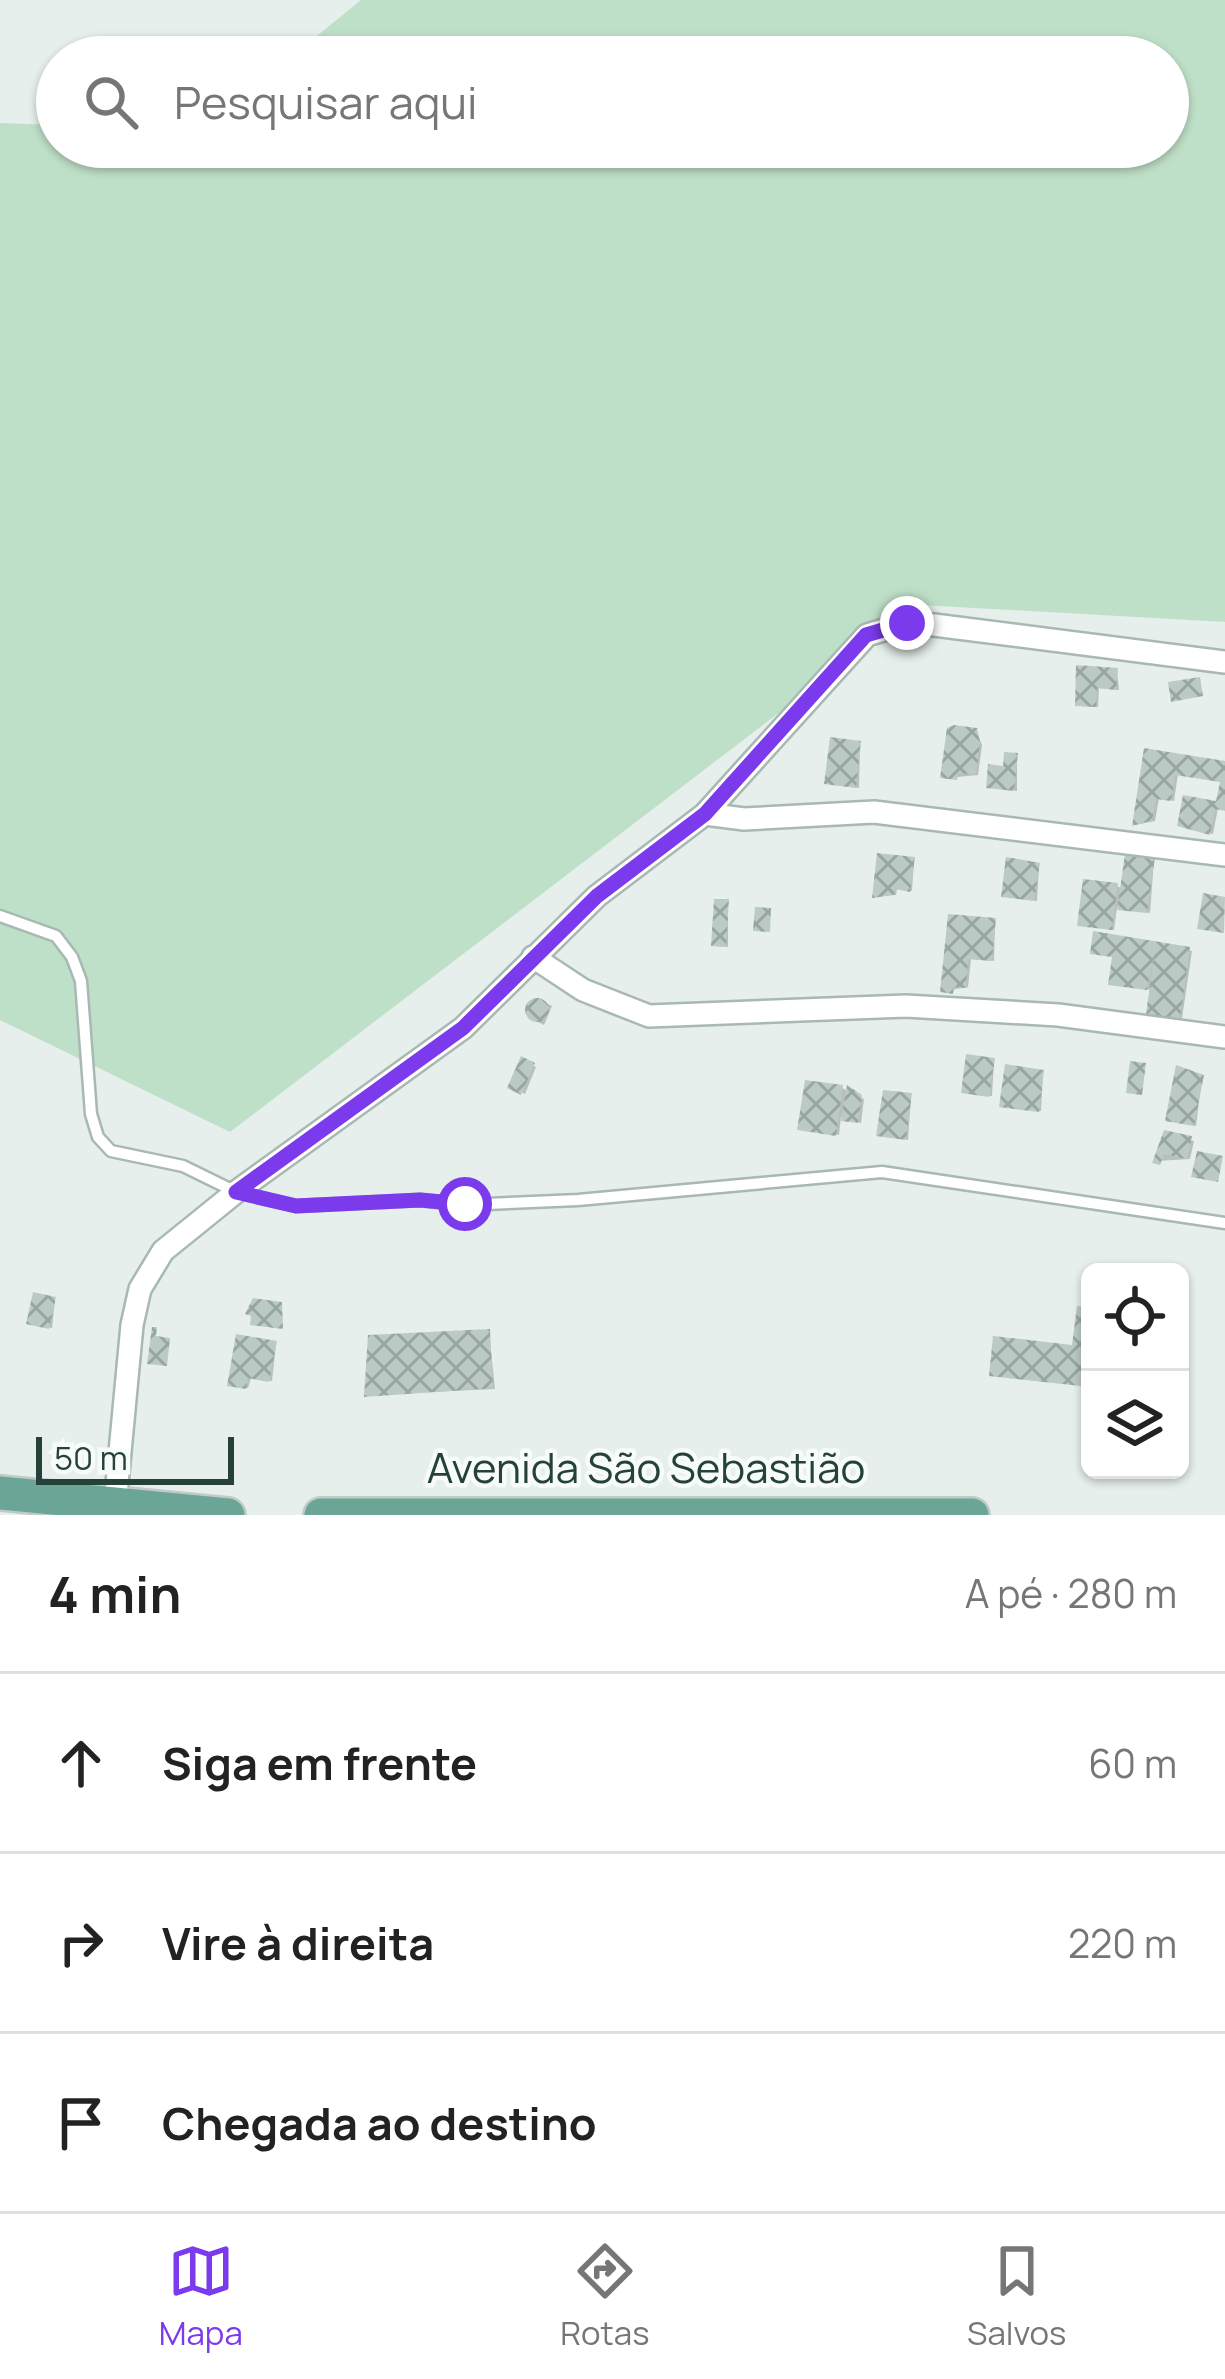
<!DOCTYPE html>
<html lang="pt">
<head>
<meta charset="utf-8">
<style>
	body { margin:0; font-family:Manrope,sans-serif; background:#f2f2f2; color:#222 }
	.controls { position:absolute; right:36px; bottom:36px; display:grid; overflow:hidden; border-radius:18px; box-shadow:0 3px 9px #0004 }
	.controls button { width:108px; height:108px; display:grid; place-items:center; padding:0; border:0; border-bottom:3px solid #e0e0e0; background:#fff; color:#222; font:60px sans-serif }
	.scale { position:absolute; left:36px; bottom:30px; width:198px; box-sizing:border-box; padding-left:12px; border:6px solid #24423a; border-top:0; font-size:33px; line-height:42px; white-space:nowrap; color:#24423a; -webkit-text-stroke:9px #f7fbf9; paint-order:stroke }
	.stop { position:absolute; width:36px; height:36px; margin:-27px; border:9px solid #7c3aed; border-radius:50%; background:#fff }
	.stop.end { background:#7c3aed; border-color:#fff; box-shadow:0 3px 12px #0008 }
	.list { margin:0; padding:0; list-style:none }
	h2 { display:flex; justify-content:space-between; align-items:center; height:156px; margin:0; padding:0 48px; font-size:51px }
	h2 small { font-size:39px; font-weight:400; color:#767676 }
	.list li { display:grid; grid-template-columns:78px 1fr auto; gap:36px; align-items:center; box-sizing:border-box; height:180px; padding:0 48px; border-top:3px solid #e0e0e0 }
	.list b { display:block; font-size:45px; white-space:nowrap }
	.list em { font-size:39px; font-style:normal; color:#767676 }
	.icon { flex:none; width:66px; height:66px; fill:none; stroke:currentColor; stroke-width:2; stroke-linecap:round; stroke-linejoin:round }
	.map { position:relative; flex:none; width:1225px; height:1515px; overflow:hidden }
	.search { position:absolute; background:#fff; box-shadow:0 3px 9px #0004; left:36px; right:36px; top:36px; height:132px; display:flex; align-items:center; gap:30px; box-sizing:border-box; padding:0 42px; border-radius:66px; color:#767676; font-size:45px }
	.sheet { height:696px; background:#fff }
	nav { display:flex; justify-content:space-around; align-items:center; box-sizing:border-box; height:168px; border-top:3px solid #e0e0e0; background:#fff; font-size:33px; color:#767676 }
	nav a { display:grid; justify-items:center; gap:6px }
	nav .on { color:#7c3aed }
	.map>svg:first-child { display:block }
	.green { fill:#bfe0c8 }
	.shadow { fill:#0003 }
	.building { fill:url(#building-cross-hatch) }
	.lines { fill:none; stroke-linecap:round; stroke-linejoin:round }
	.service-casing { stroke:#a8b8b2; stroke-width:15 }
	.minor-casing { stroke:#a8b8b2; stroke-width:26 }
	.primary-casing { stroke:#c2cac8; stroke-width:38 }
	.service { stroke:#fff; stroke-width:10 }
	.minor { stroke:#fff; stroke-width:21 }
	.primary { stroke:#6aa596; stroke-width:33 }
	.route { stroke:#7c3aed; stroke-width:15 }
	.labels { text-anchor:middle; stroke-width:9; stroke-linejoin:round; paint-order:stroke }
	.street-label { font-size:42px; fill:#24423a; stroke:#f7fbf9 }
</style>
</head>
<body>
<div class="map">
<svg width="1225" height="1515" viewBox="0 0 1225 1515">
	<defs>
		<pattern id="building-cross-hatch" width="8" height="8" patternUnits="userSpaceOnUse" patternTransform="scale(3)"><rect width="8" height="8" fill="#bbcac4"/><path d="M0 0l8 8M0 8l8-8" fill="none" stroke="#98a6a0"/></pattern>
	</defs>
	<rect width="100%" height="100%" fill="#e6efeb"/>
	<polygon class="green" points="361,0 1225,0 1225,622 920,605 230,1132 0,1020 0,123 57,125 57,147 1168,147 1168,57 291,57"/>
	<g class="shadow">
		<polygon points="1079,669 1117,671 1119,690 1099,688 1098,707 1081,706"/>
		<polygon points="976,731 982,745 978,775 946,778"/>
		<polygon points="860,744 859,788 830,784"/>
		<polygon points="1147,752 1225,764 1225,810 1218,808 1213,834 1184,826 1219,804 1223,781 1178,774 1174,801 1159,798 1155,821 1135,825"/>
		<polygon points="1017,756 1017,791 992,788 1006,769"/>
		<polygon points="914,860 912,891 897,889 896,895 875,896"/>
		<polygon points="1154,860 1150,913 1117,907 1114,930 1083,926 1117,886 1123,889"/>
		<polygon points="1039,866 1037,901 1007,897"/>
		<polygon points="728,902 728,947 717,946"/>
		<polygon points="995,921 994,961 971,959 968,987 944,991"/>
		<polygon points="1096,934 1192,951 1182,1018 1152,1014 1152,990 1114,985 1115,956"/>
		<polygon points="537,999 552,1006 544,1025 528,1017"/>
		<polygon points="523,1060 536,1067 525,1094 511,1087"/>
		<polygon points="994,1060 992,1096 967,1093"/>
		<polygon points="1043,1073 1041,1111 1005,1107"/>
		<polygon points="1202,1078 1196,1126 1171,1121"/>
		<polygon points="842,1088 864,1099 861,1123 841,1117 839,1135 803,1130"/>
		<polygon points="911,1096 908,1140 883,1136"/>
		<polygon points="1166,1133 1194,1141 1190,1159 1156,1161"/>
		<polygon points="55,1299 52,1328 32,1324"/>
		<polygon points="489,1332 495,1389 367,1395"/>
		<polygon points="276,1344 272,1381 251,1378 248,1388 233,1386"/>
	</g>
	<g class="building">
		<polygon points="1076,665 1118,668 1116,690 1097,688 1096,707 1075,706"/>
		<polygon points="1200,677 1203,696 1171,702 1168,682"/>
		<polygon points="954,725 977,728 980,742 976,775 958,773 957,780 940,778 947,728"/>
		<polygon points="830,737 861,741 856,788 824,784"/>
		<polygon points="1144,748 1225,761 1225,811 1215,809 1210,835 1177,826 1183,795 1216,801 1220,782 1175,775 1171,801 1156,799 1152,820 1132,826"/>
		<polygon points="1004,752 1018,753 1014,791 986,788 988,764 1003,766"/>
		<polygon points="877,853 915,857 910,892 895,889 894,895 872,898"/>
		<polygon points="1125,854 1155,857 1147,913 1117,910"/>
		<polygon points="1006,857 1040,863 1034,901 1001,897"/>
		<polygon points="1083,879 1118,883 1112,930 1077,926"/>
		<polygon points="1203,893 1225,897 1224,933 1197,929"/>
		<polygon points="714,899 729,899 726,947 711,946"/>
		<polygon points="755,907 771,908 770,932 753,931"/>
		<polygon points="948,914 996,918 992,961 968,959 966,988 954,987 953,994 940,992"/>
		<polygon points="1093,931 1190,947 1180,1019 1146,1014 1155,949 1147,990 1108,985 1112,957 1090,954"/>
		<circle cx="537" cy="1010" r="12"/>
		<polygon points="966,1054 995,1058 989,1097 961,1093"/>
		<polygon points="521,1056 535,1063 521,1095 507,1088"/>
		<polygon points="1130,1061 1146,1063 1142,1095 1126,1093"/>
		<polygon points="1005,1064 1044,1070 1039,1112 999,1107"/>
		<polygon points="1176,1065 1204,1075 1194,1126 1165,1121"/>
		<polygon points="805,1080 843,1085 836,1136 797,1130"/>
		<polygon points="847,1085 862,1095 858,1123 841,1121"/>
		<polygon points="883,1090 912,1093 906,1140 876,1136"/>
		<polygon points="1164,1130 1192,1136 1187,1159 1164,1154 1160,1165 1152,1163"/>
		<polygon points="1197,1151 1223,1156 1218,1182 1191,1177"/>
		<polygon points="33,1292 56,1297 49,1329 26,1324"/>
		<polygon points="253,1298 282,1302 283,1329 250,1325 251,1316 245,1314"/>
		<polygon points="1077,1306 1090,1307 1090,1387 989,1376 993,1336 1072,1345"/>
		<polygon points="152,1327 157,1327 156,1336 170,1338 167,1366 147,1364"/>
		<polygon points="490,1329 493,1388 364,1397 368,1335"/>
		<polygon points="236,1334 277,1341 269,1382 248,1378 246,1389 227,1386"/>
	</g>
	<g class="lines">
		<g class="service-casing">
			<polyline id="service" points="0,916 56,936 72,957 81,981 91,1114 98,1137 111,1151 183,1166 236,1192 296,1206 420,1200 465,1205 578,1200 882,1172 1225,1223"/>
		</g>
		<g class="minor-casing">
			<g id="minor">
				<polyline points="705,814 744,819 874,812 1225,855"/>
				<polyline points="533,957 583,990 649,1016 906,1006 1058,1015 1225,1037"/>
				<polyline points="115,1505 132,1325 140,1289 163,1251 236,1192 463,1028 597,896 705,814 867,635 907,623 934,625 1225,662"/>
			</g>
		</g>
		<g class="primary-casing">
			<g id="primary">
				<polyline points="0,1493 228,1515"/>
				<polyline points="321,1515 972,1515"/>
			</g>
		</g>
		<use href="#service" class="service"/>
		<use href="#minor" class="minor"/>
		<use href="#primary" class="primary"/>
	</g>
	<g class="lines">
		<polyline class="route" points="465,1204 420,1200 296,1206 236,1192 463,1028 597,896 705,814 866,635 907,623"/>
	</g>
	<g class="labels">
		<g class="street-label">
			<text x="646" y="1483">Avenida São Sebastião</text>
		</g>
	</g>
</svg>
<div class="controls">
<button><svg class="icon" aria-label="locate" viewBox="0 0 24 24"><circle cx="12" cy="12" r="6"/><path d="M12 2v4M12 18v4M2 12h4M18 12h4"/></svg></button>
<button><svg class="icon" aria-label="layers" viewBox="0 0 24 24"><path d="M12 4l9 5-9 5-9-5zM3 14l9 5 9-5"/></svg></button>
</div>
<div class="scale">50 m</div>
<div class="stop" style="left:465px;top:1204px"></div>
<div class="stop end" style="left:907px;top:623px"></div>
<div class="search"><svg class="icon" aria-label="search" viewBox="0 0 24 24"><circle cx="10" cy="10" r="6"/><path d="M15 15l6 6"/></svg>Pesquisar aqui</div>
</div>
<section class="sheet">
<h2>4 min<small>A pé · 280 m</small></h2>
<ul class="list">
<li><svg class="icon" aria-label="ahead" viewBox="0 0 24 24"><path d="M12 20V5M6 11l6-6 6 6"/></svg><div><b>Siga em frente</b></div><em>60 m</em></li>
<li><svg class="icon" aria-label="right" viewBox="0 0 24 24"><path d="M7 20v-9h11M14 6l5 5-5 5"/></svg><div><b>Vire à direita</b></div><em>220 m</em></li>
<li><svg class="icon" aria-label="arrive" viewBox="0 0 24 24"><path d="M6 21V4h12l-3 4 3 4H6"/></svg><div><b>Chegada ao destino</b></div></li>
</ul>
</section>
<nav>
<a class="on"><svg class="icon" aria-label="map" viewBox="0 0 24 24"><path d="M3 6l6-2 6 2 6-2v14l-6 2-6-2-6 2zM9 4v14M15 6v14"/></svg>Mapa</a>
<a><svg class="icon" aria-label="directions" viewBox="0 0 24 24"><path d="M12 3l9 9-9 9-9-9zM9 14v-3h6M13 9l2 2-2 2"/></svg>Rotas</a>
<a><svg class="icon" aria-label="saved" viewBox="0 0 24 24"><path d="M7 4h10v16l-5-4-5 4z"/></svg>Salvos</a>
</nav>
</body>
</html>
